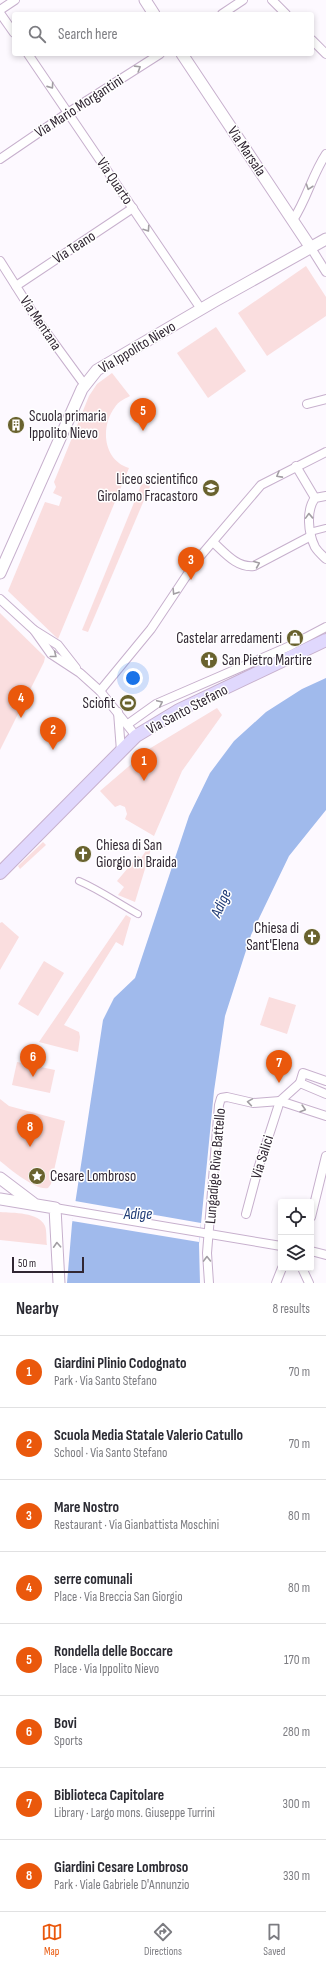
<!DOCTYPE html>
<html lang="en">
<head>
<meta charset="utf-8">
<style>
	body { margin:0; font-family:"Sofia Sans Condensed",sans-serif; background:#f7f7f7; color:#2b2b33 }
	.controls { position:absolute; right:12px; bottom:12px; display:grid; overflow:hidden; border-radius:4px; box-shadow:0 2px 6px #0003 }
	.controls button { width:36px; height:36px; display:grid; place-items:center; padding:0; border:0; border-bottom:1px solid #e1e1e2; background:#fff; color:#2b2b33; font:20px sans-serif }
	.scale { position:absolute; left:12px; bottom:10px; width:72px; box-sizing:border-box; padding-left:4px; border:2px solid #312733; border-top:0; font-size:11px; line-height:14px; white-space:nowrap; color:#312733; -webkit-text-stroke:3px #fff; paint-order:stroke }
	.you { position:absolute; left:133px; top:678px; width:14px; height:14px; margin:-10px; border:3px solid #fff; border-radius:50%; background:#1a73e8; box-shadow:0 0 0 6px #1a73e833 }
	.badge { display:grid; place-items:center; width:26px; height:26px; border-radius:50%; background:#ea580c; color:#fff; font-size:13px; font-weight:700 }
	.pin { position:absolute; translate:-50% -33px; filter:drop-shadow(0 1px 2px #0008) }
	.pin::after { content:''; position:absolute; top:21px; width:14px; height:12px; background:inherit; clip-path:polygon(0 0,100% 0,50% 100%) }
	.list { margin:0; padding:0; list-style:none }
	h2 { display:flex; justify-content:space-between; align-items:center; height:52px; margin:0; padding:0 16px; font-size:17px }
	h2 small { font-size:13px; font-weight:400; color:#7c7c81 }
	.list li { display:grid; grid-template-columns:26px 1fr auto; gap:12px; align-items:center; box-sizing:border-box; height:72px; padding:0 16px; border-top:1px solid #e1e1e2 }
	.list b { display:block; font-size:15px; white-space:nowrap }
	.list p { margin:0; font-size:13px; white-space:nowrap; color:#7c7c81 }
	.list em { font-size:13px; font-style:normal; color:#7c7c81 }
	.icon { flex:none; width:22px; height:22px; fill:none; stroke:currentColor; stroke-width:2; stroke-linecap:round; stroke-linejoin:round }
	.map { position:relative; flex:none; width:326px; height:1283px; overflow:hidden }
	.search { position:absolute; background:#fff; box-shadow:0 2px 6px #0003; left:12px; right:12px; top:12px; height:44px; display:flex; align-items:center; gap:10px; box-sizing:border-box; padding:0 14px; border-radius:4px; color:#7c7c81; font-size:15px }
	.sheet { height:628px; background:#fff }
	nav { display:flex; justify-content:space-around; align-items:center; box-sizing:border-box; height:56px; border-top:1px solid #e1e1e2; background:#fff; font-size:11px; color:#7c7c81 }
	nav a { display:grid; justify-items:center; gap:2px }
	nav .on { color:#ea580c }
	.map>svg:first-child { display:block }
	.green { fill:#fadedf }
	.water { fill:#a0baec }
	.pier { fill:#fdf9ff }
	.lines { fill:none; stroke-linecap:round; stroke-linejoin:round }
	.pedestrian-casing { stroke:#c7b0cd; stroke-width:8 }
	.minor-casing { stroke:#c7b0cd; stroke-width:10 }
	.tertiary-casing { stroke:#c7b0cd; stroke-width:13 }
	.secondary-casing { stroke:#c7b0cd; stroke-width:14 }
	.pedestrian { stroke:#fff; stroke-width:6 }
	.minor { stroke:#fff; stroke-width:8 }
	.tertiary { stroke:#fff; stroke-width:11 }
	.secondary { stroke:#e0d8fd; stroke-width:12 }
	.oneway { stroke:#a29ea3 }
	.labels { text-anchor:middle; stroke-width:3; stroke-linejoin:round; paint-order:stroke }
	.street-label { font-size:15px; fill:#312733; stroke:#fff }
	.poi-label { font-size:15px; fill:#312733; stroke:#fff; text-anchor:start }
	.water-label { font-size:16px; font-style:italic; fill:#1e3a75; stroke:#fff }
</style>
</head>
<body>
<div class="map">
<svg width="326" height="1283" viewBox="0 0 326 1283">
	<rect width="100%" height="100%" fill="#fdf9ff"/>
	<g class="green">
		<polygon points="306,266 326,297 326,316 267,356 238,313"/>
		<polygon points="216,327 246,371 208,398 177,353"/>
		<path d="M 112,373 L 130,396 C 124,399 118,402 115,407 C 100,427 103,460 129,468 L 58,639 L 8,591 L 45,502 L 59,506 L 62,497 L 53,493 L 56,487 L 54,482 L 89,396 L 97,384 Z"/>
		<polygon points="142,483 150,486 88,632 82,630"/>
		<polygon points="0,613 45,657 44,662 0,750"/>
		<polygon points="217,708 222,715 182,771 154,836 125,819 127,814 125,807 120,805 115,807 100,791 149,749"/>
		<polygon points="154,839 135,902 118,895 124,887 117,881 138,856 141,858"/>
		<polygon points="43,842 46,845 20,869 18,866"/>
		<polygon points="126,915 131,918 123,946 116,942 64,1025 79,1032 80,1037 78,1052 39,1042"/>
		<polygon points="2,922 19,937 0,970 0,923"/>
		<polygon points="44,961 64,973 38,1016 18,1004"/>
		<polygon points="269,997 296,1005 287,1034 260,1025"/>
		<polygon points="17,1062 55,1070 50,1093 12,1085"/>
		<path d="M 0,1099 L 9,1106 L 65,1121 L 51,1184 L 48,1188 C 36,1191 10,1169 0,1161 Z"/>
		<path d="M 0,1212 C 13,1213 39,1212 45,1226 C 47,1231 46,1240 47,1245 L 0,1240 Z"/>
	</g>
	<polygon class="water" points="326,678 326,810 289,856 251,935 225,1016 214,1091 199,1244 200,1283 67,1283 72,1224 103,1020 114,998 135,978 189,816 210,773 234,741 266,712 302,689"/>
	<polygon class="pier" points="75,1201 201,1223 199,1242 72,1221"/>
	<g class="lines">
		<g class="pedestrian-casing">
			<g id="pedestrian">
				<polyline points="310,532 326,528"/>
				<path d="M 79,881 C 100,890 118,903 138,914"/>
			</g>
		</g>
		<g class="minor-casing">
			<g id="minor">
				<polyline points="272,0 286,14"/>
				<polyline points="0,10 15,0"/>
				<polyline points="0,13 14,33"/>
				<polyline points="222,14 243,0"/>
				<polyline points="312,40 326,54"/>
				<polyline points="28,54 201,309"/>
				<polyline points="0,159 69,112 160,54"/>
				<path d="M 293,220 C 307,199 312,175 326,154"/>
				<polyline points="311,248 326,272"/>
				<polyline points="0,261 38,321 84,384"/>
				<polyline points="16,286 133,208"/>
				<polyline points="307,404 326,399"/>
				<polyline points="296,466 315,498"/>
				<path d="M 326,496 L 315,498 C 306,510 308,533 315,547 C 318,552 323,556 326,559"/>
				<path d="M 213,542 C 225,553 237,568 254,566 L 311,536"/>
				<polyline points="0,599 34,630 58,645 76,668"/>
				<polyline points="34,630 51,654 80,673 100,691 136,736"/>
				<polyline points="100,691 151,629 197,560 261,485 326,452"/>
				<polyline points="118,712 121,751"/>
				<polyline points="128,724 156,704 290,646 326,627"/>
				<polyline points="300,1083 303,1073 326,1081"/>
				<polyline points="300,1083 326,1094"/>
				<polyline points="280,1101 300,1083"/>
				<polyline points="55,1208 281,1246"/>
				<polyline points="246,1214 258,1169 280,1101"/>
				<polyline points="311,1217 326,1156"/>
				<polyline points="311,1251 326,1255"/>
				<polyline points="302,1268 309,1283"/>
				<polyline points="209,1283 207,1253 219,1105 221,1098 227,1097 253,1103 280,1101 326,1116"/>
				<polyline points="276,1283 282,1268"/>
			</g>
		</g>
		<g class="tertiary-casing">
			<g id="tertiary">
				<polyline points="145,0 154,14"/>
				<polyline points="182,54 311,248"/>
				<polyline points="0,573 82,389 97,370 215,301 326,239"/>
				<polyline points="0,1178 33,1203"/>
				<polyline points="0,1199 55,1208 59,1283"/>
			</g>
		</g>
		<g class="secondary-casing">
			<polyline id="secondary" points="0,873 136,736 179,710 326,640"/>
		</g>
		<use href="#pedestrian" class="pedestrian"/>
		<use href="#minor" class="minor"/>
		<use href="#tertiary" class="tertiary"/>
		<use href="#secondary" class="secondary"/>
	</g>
	<defs><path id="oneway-chevron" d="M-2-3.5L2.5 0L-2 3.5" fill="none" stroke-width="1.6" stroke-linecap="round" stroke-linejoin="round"/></defs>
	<g class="oneway">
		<use href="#oneway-chevron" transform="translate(138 68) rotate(-32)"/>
		<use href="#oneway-chevron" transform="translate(51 86) rotate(55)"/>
		<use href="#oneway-chevron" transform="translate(309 187) rotate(109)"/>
		<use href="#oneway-chevron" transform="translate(147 229) rotate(56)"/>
		<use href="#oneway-chevron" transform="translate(279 475) rotate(151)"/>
		<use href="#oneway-chevron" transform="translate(309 516) rotate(-92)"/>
		<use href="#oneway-chevron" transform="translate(257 564) rotate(-23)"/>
		<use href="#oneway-chevron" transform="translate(175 592) rotate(122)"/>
		<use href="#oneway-chevron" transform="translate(54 655) rotate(39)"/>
		<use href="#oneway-chevron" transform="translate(160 703) rotate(-25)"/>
		<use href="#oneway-chevron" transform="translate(250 1102) rotate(-171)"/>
		<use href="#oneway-chevron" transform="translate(303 1109) rotate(17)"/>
		<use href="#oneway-chevron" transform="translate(57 1245) rotate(-93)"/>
		<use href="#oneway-chevron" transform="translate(207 1259) rotate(-91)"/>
	</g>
	<defs>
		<g id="building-disc" transform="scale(0.9)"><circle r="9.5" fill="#69622e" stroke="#fff"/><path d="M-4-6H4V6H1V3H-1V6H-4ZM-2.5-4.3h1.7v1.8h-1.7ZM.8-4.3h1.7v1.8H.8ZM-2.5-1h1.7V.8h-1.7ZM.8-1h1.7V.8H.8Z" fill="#fff"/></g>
		<g id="school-disc" transform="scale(0.9)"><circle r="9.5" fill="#69622e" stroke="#fff"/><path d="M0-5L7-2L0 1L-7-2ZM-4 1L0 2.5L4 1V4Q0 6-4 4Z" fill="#fff"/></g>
		<g id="shop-disc" transform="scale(0.9)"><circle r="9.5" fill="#69622e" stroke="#fff"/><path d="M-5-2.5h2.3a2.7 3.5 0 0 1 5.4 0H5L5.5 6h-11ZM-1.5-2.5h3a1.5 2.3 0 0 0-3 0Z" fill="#fff"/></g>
		<g id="church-disc" transform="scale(0.9)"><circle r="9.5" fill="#69622e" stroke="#fff"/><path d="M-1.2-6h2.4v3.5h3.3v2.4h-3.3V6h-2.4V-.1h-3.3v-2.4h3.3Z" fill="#fff"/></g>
		<g id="stadium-disc" transform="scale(0.9)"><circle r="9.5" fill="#69622e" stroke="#fff"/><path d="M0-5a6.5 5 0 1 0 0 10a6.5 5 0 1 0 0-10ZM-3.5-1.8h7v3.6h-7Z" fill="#fff"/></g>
		<g id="sight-disc" transform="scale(0.9)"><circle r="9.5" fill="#69622e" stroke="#fff"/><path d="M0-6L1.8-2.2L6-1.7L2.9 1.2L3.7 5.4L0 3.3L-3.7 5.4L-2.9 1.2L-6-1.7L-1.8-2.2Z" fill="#fff"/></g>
	</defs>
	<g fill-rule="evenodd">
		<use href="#building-disc" x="16" y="425"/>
		<use href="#school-disc" x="211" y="488"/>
		<use href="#shop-disc" x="295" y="638"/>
		<use href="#church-disc" x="209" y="660"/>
		<use href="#stadium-disc" x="128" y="703"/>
		<use href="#church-disc" x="83" y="854"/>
		<use href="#church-disc" x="312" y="937"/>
		<use href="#sight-disc" x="37" y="1176"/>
	</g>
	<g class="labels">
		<g class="street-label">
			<text transform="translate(79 106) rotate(-33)" y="5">Via Mario Morgantini</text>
			<text transform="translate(247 151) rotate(56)" y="5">Via Marsala</text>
			<text transform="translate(115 181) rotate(56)" y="5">Via Quarto</text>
			<text transform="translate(74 247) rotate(-33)" y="5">Via Teano</text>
			<text transform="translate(41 323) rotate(56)" y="5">Via Mentana</text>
			<text transform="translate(137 347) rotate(-31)" y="5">Via Ippolito Nievo</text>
			<text transform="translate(187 709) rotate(-28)" y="5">Via Santo Stefano</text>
			<text transform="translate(262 1157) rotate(-73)" y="5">Via Salici</text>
			<text transform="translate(215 1166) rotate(-85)" y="5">Lungadige Riva Battello</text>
		</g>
		<g class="poi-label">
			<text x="29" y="421">Scuola primaria<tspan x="29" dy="17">Ippolito Nievo</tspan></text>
			<text x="198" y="484" text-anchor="end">Liceo scientifico<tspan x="198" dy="17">Girolamo Fracastoro</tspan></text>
			<text x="282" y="643" text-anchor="end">Castelar arredamenti</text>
			<text x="222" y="665">San Pietro Martire</text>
			<text x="115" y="708" text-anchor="end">Sciofit</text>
			<text x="96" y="850">Chiesa di San<tspan x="96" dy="17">Giorgio in Braida</tspan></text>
			<text x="299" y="933" text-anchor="end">Chiesa di<tspan x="299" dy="17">Sant'Elena</tspan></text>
			<text x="50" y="1181">Cesare Lombroso</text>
		</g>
		<g class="water-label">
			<text transform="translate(220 903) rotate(-66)" y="6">Adige</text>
			<text x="138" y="1219">Adige</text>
		</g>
	</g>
</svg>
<div class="controls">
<button><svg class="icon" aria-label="locate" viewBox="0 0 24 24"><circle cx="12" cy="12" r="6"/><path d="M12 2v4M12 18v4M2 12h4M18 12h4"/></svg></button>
<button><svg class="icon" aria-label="layers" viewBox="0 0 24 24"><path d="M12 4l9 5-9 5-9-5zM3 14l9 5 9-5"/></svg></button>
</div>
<div class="scale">50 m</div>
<div class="you"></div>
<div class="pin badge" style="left:144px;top:781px">1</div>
<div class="pin badge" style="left:53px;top:750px">2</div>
<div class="pin badge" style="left:191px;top:580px">3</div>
<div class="pin badge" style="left:21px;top:718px">4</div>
<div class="pin badge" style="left:143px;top:431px">5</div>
<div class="pin badge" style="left:33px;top:1077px">6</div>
<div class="pin badge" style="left:279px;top:1083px">7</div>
<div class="pin badge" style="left:30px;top:1147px">8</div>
<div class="search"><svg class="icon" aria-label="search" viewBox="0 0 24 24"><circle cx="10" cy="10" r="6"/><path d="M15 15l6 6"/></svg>Search here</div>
</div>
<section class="sheet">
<h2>Nearby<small>8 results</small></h2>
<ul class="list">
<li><span class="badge">1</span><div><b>Giardini Plinio Codognato</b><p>Park · Via Santo Stefano</p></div><em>70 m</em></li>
<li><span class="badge">2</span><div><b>Scuola Media Statale Valerio Catullo</b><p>School · Via Santo Stefano</p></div><em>70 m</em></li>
<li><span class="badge">3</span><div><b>Mare Nostro</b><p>Restaurant · Via Gianbattista Moschini</p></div><em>80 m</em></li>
<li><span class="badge">4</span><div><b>serre comunali</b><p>Place · Via Breccia San Giorgio</p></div><em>80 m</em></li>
<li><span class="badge">5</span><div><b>Rondella delle Boccare</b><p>Place · Via Ippolito Nievo</p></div><em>170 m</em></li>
<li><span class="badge">6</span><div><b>Bovi</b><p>Sports</p></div><em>280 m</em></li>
<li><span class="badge">7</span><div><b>Biblioteca Capitolare</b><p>Library · Largo mons. Giuseppe Turrini</p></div><em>300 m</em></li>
<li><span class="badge">8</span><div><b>Giardini Cesare Lombroso</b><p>Park · Viale Gabriele D'Annunzio</p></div><em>330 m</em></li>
</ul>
</section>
<nav>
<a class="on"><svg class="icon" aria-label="map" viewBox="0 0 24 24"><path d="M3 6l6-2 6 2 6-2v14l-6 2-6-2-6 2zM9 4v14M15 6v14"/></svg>Map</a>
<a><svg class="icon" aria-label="directions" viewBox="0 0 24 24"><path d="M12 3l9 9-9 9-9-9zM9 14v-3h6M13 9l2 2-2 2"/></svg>Directions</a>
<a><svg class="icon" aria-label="saved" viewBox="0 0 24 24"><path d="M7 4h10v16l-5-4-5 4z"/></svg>Saved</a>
</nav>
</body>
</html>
